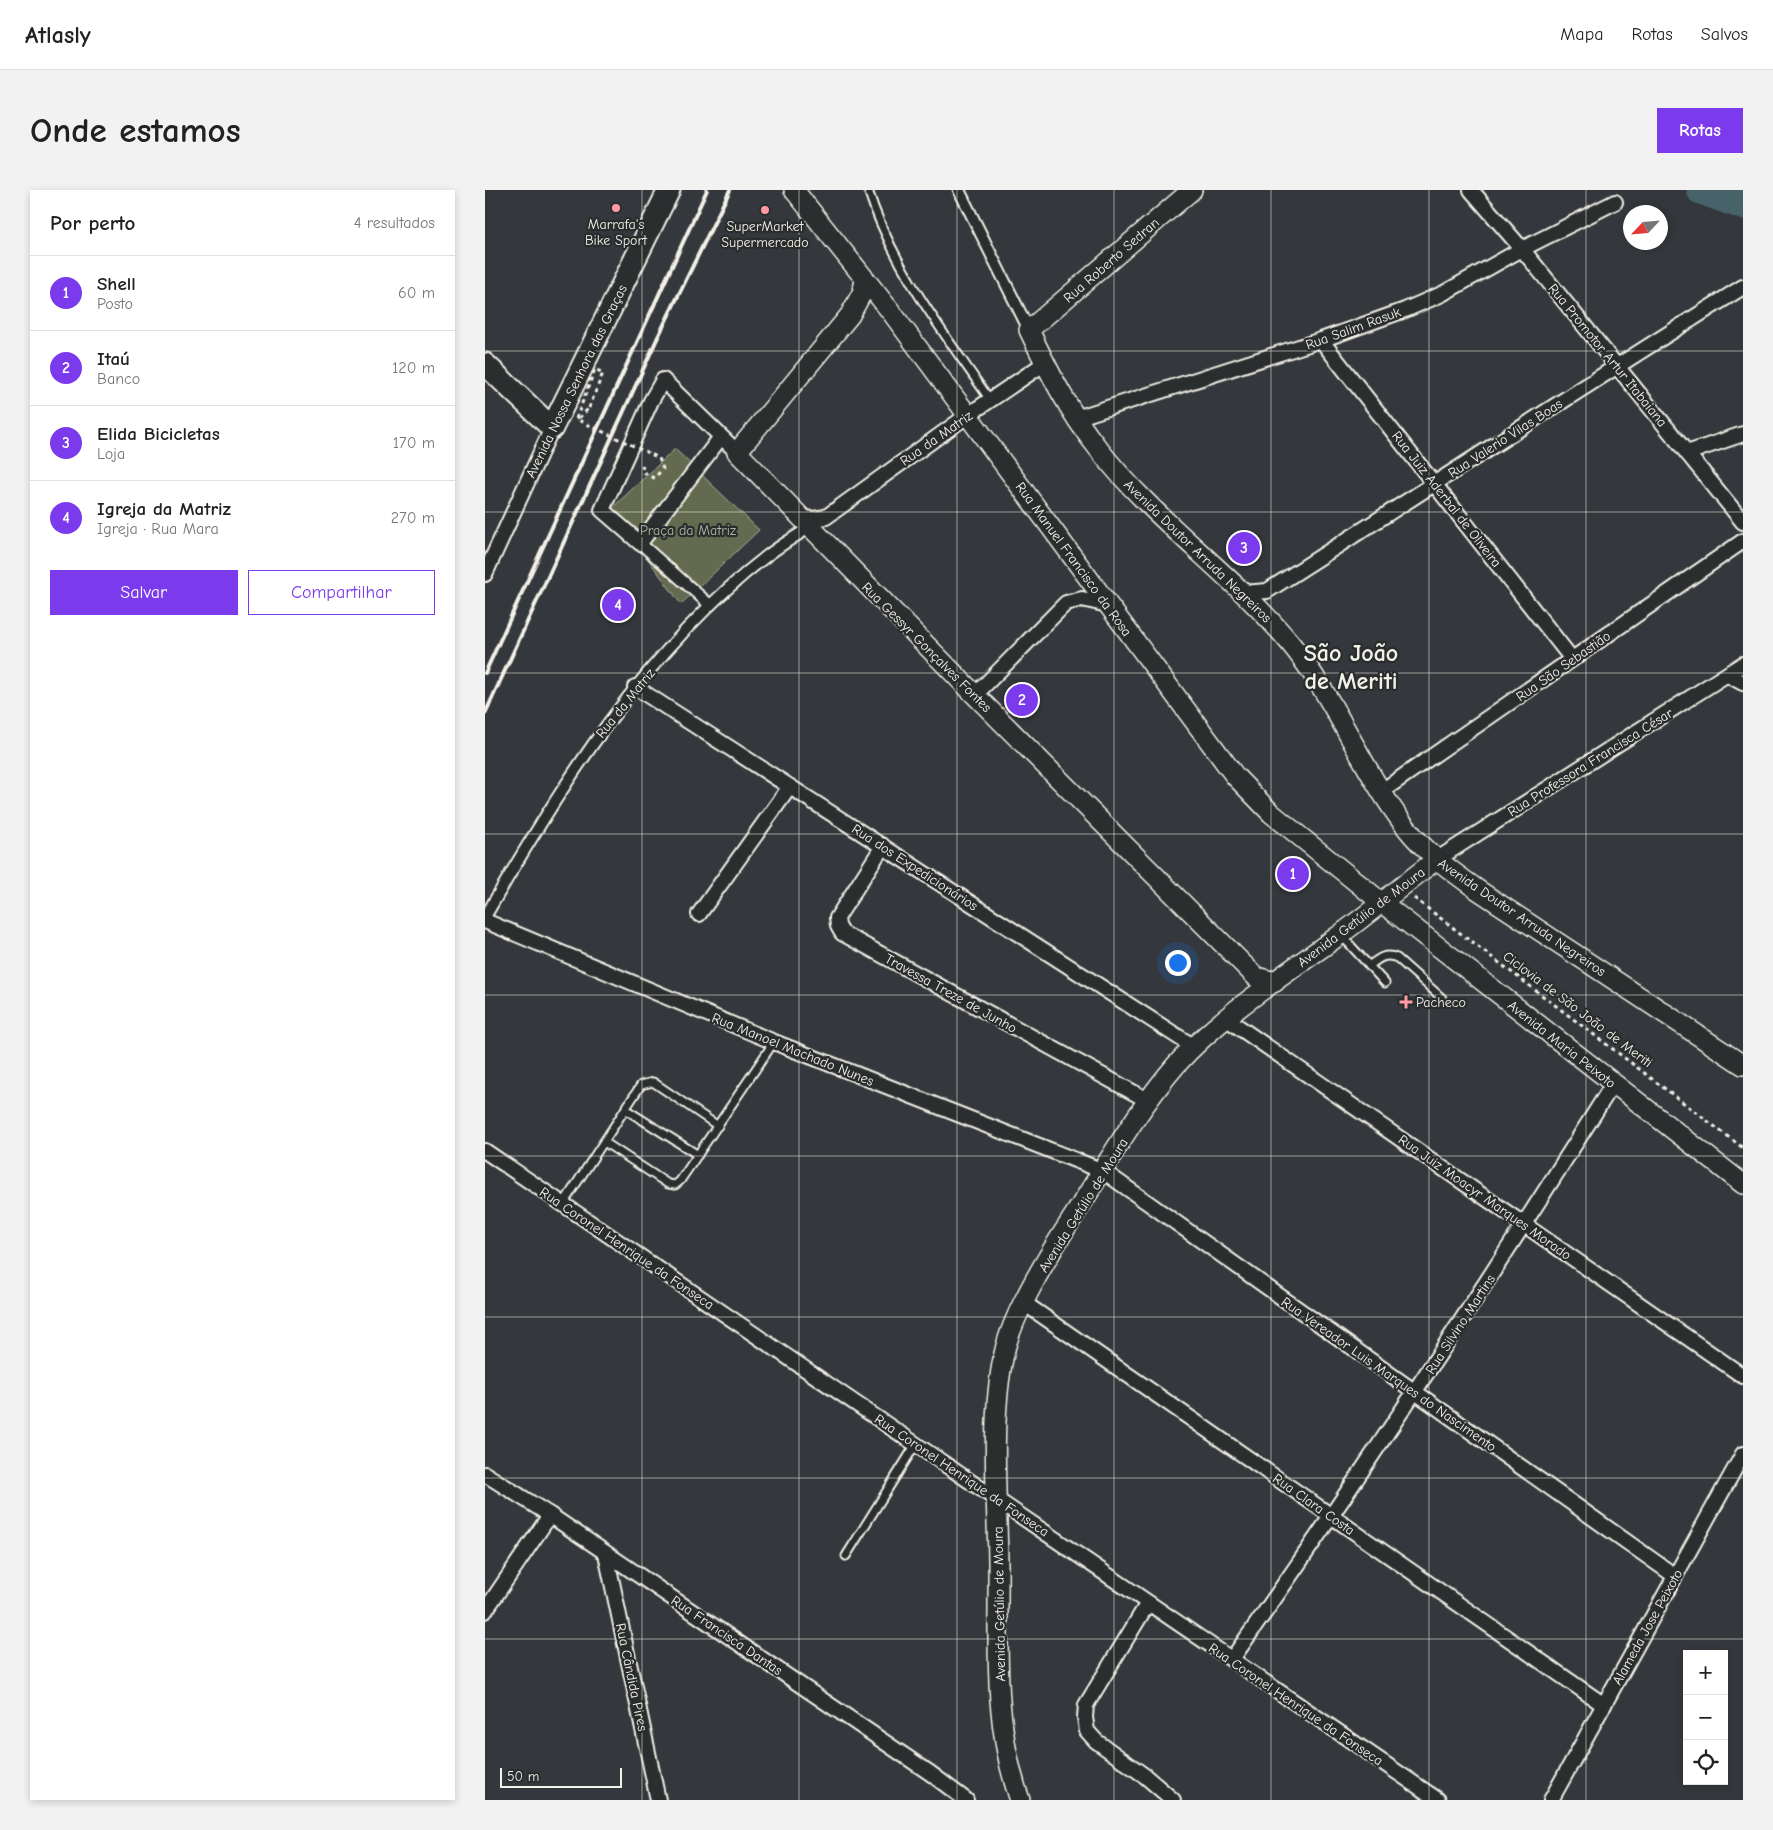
<!DOCTYPE html>
<html lang="pt">
<head>
<meta charset="utf-8">
<style>
	body { margin:0; font-family:"Comic Neue",sans-serif; background:#f2f2f2; color:#222 }
	.controls { position:absolute; right:15px; bottom:15px; display:grid; overflow:hidden; border-radius:0px; box-shadow:0 2px 8px #0003 }
	.controls button { width:45px; height:45px; display:grid; place-items:center; padding:0; border:0; border-bottom:1px solid #e0e0e0; background:#fff; color:#222; font:25px sans-serif }
	.compass { position:absolute; left:1138px; top:15px; width:45px; height:45px; border-radius:50%; background:#fff; box-shadow:0 2px 8px #0003; rotate:244deg }
	.scale { position:absolute; left:15px; bottom:12px; width:122px; box-sizing:border-box; padding-left:5px; border:2px solid #f4f1e8; border-top:0; font-size:14px; line-height:18px; white-space:nowrap; color:#f4f1e8; -webkit-text-stroke:4px #2a2d2e; paint-order:stroke }
	.you { position:absolute; left:692px; top:772px; width:18px; height:18px; margin:-12px; border:4px solid #fff; border-radius:50%; background:#1a73e8; box-shadow:0 0 0 8px #1a73e833 }
	.badge { display:grid; place-items:center; width:32px; height:32px; border-radius:50%; background:#7c3aed; color:#fff; font-size:16px; font-weight:700 }
	.pin { position:absolute; translate:-50% -50%; border:2px solid #fff; box-shadow:0 1px 5px #0006 }
	.list { margin:0; padding:0; list-style:none }
	h2 { display:flex; justify-content:space-between; align-items:center; height:65px; margin:0; padding:0 20px; font-size:21px }
	h2 small { font-size:16px; font-weight:400; color:#767676 }
	.list li { display:grid; grid-template-columns:32px 1fr auto; gap:15px; align-items:center; box-sizing:border-box; height:75px; padding:0 20px; border-top:1px solid #e0e0e0 }
	.list b { display:block; font-size:19px; white-space:nowrap }
	.list p { margin:0; font-size:16px; white-space:nowrap; color:#767676 }
	.list em { font-size:16px; font-style:normal; color:#767676 }
	.actions { display:flex; gap:10px; padding:15px 20px }
	.actions a { flex:1; padding:11px 0; border:1px solid #7c3aed; border-radius:0px; text-align:center; font-size:18px; color:#7c3aed }
	.actions .main { background:#7c3aed; color:#fff }
	.icon { flex:none; width:28px; height:28px; fill:none; stroke:currentColor; stroke-width:2; stroke-linecap:round; stroke-linejoin:round }
	.map { position:relative; flex:none; width:1258px; height:1610px; overflow:hidden; border-radius:0px }
	header { display:flex; align-items:center; gap:30px; box-sizing:border-box; height:70px; padding:0 25px; background:#fff; border-bottom:1px solid #e0e0e0 }
	header strong { font-size:24px }
	nav { display:flex; gap:28px; margin-inline-start:auto; font-size:18px }
	.intro { display:flex; align-items:center; justify-content:space-between; box-sizing:border-box; height:120px; padding:0 30px }
	h1 { margin:0; font-size:35px }
	.button { padding:12px 22px; border-radius:0px; background:#7c3aed; color:#fff; font-size:18px; font-weight:700 }
	main { display:flex; gap:30px; padding:0 30px }
	aside { flex:1; background:#fff; border-radius:0px; box-shadow:0 2px 8px #0003 }
	.map>svg:first-child { display:block }
	.green { fill:#636a50; stroke:#acae9c }
	.lines { fill:none; stroke-linecap:round; stroke-linejoin:round }
	.river { stroke:#466369; stroke-width:29 }
	.service-casing { stroke:#f4f1e8; stroke-width:11 }
	.pedestrian-casing { stroke:#f4f1e8; stroke-width:14 }
	.minor-casing { stroke:#f4f1e8; stroke-width:18 }
	.secondary-casing { stroke:#f4f1e8; stroke-width:22 }
	.primary-casing { stroke:#f4f1e8; stroke-width:25 }
	.path { stroke:#f4f1e8; stroke-width:3; stroke-dasharray:4 4; stroke-linecap:butt }
	.service { stroke:#2a2d2e; stroke-width:7 }
	.pedestrian { stroke:#2a2d2e; stroke-width:10 }
	.minor { stroke:#2a2d2e; stroke-width:14 }
	.secondary { stroke:#2a2d2e; stroke-width:19 }
	.primary { stroke:#2a2d2e; stroke-width:21 }
	.rail { stroke:#f4f1e8; stroke-width:4 }
	.path-bridge { stroke:#f4f1e8; stroke-width:3; stroke-dasharray:4 4; stroke-linecap:butt }
	.grid { fill:none; stroke:#f4f1e8; stroke-width:1; stroke-opacity:0.55 }
	.poi-dot { fill:#ff9aa2; stroke:#2a2d2e; stroke-width:2 }
	.labels { text-anchor:middle; stroke-width:4.5; stroke-linejoin:round; paint-order:stroke }
	.poi-label { font-size:14px; fill:#f4f1e8; stroke:#2a2d2e }
	.street-label { font-size:14px; fill:#f4f1e8; stroke:#2a2d2e }
	.park-label { font-size:14px; fill:#b3b4a4; stroke:#2a2d2e }
	.town-label { font-size:24px; font-weight:bold; fill:#f4f1e8; stroke:#2a2d2e }
</style>
</head>
<body>
<header>
<strong>Atlasly</strong>
<nav><a>Mapa</a><a>Rotas</a><a>Salvos</a></nav>
</header>
<div class="intro"><h1>Onde estamos</h1><a class="button">Rotas</a></div>
<main>
<aside>
<h2>Por perto<small>4 resultados</small></h2>
<ul class="list">
<li><span class="badge">1</span><div><b>Shell</b><p>Posto</p></div><em>60 m</em></li>
<li><span class="badge">2</span><div><b>Itaú</b><p>Banco</p></div><em>120 m</em></li>
<li><span class="badge">3</span><div><b>Elida Bicicletas</b><p>Loja</p></div><em>170 m</em></li>
<li><span class="badge">4</span><div><b>Igreja da Matriz</b><p>Igreja · Rua Mara</p></div><em>270 m</em></li>
</ul>
<div class="actions"><a class="main">Salvar</a><a>Compartilhar</a></div>
</aside>
<div class="map">
<svg width="1258" height="1610" viewBox="0 0 1258 1610">
	<rect width="100%" height="100%" fill="#34383c"/>
	<filter id="ink" filterUnits="userSpaceOnUse"><feTurbulence type="fractalNoise" baseFrequency=".02" numOctaves="2"/><feDisplacementMap in="SourceGraphic" scale="10" xChannelSelector="R" yChannelSelector="G"/><feConvolveMatrix kernelMatrix="1 2 1 2 8 2 1 2 1" color-interpolation-filters="sRGB"/></filter>
	<g filter="url(#ink)">
		<polygon class="green" points="190,259 274,340 196,414 126,319"/>
		<g class="lines">
			<polyline class="river" points="1216,0 1258,15"/>
			<g class="service-casing">
				<g id="service">
					<path d="M 383,0 C 408,78 459,143 505,210"/>
					<polyline points="856,745 900,793"/>
					<path d="M 884,776 C 894,768 900,763 912,768 L 957,808"/>
					<polyline points="140,919 213,965"/>
					<polyline points="119,952 183,994 190,995 195,991 289,852"/>
					<polyline points="78,1014 156,895 168,892 233,936"/>
					<polyline points="361,1366 431,1254"/>
				</g>
			</g>
			<g class="pedestrian-casing">
				<g id="pedestrian">
					<polyline points="474,0 544,140"/>
					<polyline points="155,353 225,415"/>
					<path d="M 0,727 C 76,595 161,459 283,365 C 296,355 311,346 324,338"/>
				</g>
			</g>
			<g class="minor-casing">
				<g id="minor">
					<polyline points="986,0 1037,59 1258,332"/>
					<polyline points="836,150 1087,469"/>
					<polyline points="591,228 836,150 920,120 957,104 1037,59 1130,12"/>
					<polyline points="236,247 155,353 117,320 166,211 178,190 252,262"/>
					<polyline points="1202,263 1258,244"/>
					<polyline points="315,328 329,329 341,327 483,225 560,173"/>
					<polyline points="0,384 67,238"/>
					<path d="M 759,403 L 782,401 C 941,300 1098,196 1258,97"/>
					<polyline points="1243,485 1258,493"/>
					<polyline points="150,497 709,857"/>
					<polyline points="490,505 581,413 597,409 623,415"/>
					<polyline points="897,601 1258,351"/>
					<polyline points="398,656 352,728 353,736 357,743 664,911"/>
					<polyline points="951,670 1258,474"/>
					<polyline points="214,724 304,598"/>
					<polyline points="0,731 289,852 618,981 1190,1386"/>
					<polyline points="742,829 1258,1186"/>
					<polyline points="0,961 953,1610"/>
					<polyline points="539,1113 1119,1515"/>
					<polyline points="0,1284 65,1325 445,1583 481,1610"/>
					<polyline points="121,1364 173,1610"/>
					<polyline points="663,1413 601,1515 600,1527 602,1541 611,1551 660,1586 688,1610"/>
					<polyline points="0,1421 65,1325"/>
					<path d="M 747,1469 C 880,1281 1005,1089 1128,894"/>
					<polyline points="1066,1610 1258,1264"/>
				</g>
			</g>
			<g class="secondary-casing">
				<g id="secondary">
					<polyline points="309,0 407,123 750,586 786,623 896,712 1258,994"/>
					<path d="M 707,0 L 544,140 C 563,180 584,222 612,257 C 668,330 747,383 805,453 C 851,509 876,579 920,636 C 940,662 966,681 993,700 L 1258,875"/>
					<polyline points="380,91 377,103 365,125 252,262 490,505 771,787 790,792"/>
					<path d="M 535,1610 C 507,1533 514,1452 513,1371 C 512,1305 505,1227 519,1164 C 527,1124 567,1059 590,1024 C 622,974 652,920 691,875 C 735,826 795,788 849,749 C 884,724 916,696 951,670"/>
				</g>
			</g>
			<g class="primary-casing">
				<polyline id="primary" points="0,174 67,238 184,0"/>
			</g>
			<g class="path">
				<polyline points="94,228 104,218"/>
				<polyline points="929,708 1258,958"/>
			</g>
			<use href="#service" class="service"/>
			<use href="#pedestrian" class="pedestrian"/>
			<use href="#minor" class="minor"/>
			<use href="#secondary" class="secondary"/>
			<use href="#primary" class="primary"/>
			<g class="rail">
				<polyline points="0,483 222,0"/>
				<polyline points="0,524 172,149 245,0"/>
			</g>
			<polyline class="path-bridge" points="104,218 118,183 110,179 91,229 174,268 178,279 169,288 158,282 157,272"/>
		</g>
	</g>
	<path class="grid" d="M 157,0 L 157,1610M 314,0 L 314,1610M 472,0 L 472,1610M 629,0 L 629,1610M 786,0 L 786,1610M 944,0 L 944,1610M 1101,0 L 1101,1610M 0,161 L 1258,161M 0,322 L 1258,322M 0,483 L 1258,483M 0,644 L 1258,644M 0,805 L 1258,805M 0,966 L 1258,966M 0,1127 L 1258,1127M 0,1288 L 1258,1288M 0,1449 L 1258,1449"/>
	<g class="poi-dot">
		<circle cx="131" cy="18" r="5"/>
		<circle cx="280" cy="20" r="5"/>
		<path d="M918.5 804.5h5v5h5v5h-5v5h-5v-5h-5v-5h5z"/>
	</g>
	<g class="labels">
		<g class="poi-label">
			<text x="131" y="39">Marrafa's<tspan x="131" dy="16">Bike Sport</tspan></text>
			<text x="280" y="41">SuperMarket<tspan x="280" dy="16">Supermercado</tspan></text>
			<text x="931" y="817" text-anchor="start">Pacheco</text>
		</g>
		<g class="street-label">
			<text transform="translate(626 70) rotate(-41)" y="5">Rua Roberto Sedran</text>
			<text transform="translate(868 138) rotate(-20)" y="5">Rua Salim Rasuk</text>
			<text transform="translate(1123 165) rotate(51)" y="5">Rua Promotor Artur Itabaiana</text>
			<text transform="translate(91 191) rotate(-64)" y="5">Avenida Nossa Senhora das Graças</text>
			<text transform="translate(451 248) rotate(-35)" y="5">Rua da Matriz</text>
			<text transform="translate(1020 248) rotate(-33)" y="5">Rua Valerio Vilas Boas</text>
			<text transform="translate(962 309) rotate(52)" y="5">Rua Juiz Aderbal de Oliveira</text>
			<text transform="translate(713 361) rotate(44)" y="5">Avenida Doutor Arruda Negreiros</text>
			<text transform="translate(589 369) rotate(54)" y="5">Rua Manuel Francisco da Rosa</text>
			<text transform="translate(442 457) rotate(45)" y="5">Rua Gessyr Gonçalves Fontes</text>
			<text transform="translate(1078 476) rotate(-35)" y="5">Rua São Sebastião</text>
			<text transform="translate(140 513) rotate(-51)" y="5">Rua da Matriz</text>
			<text transform="translate(1105 572) rotate(-32)" y="5">Rua Professora Francisca César</text>
			<text transform="translate(430 677) rotate(33)" y="5">Rua dos Expedicionários</text>
			<text transform="translate(876 727) rotate(-37)" y="5">Avenida Getúlio de Moura</text>
			<text transform="translate(1037 727) rotate(34)" y="5">Avenida Doutor Arruda Negreiros</text>
			<text transform="translate(466 803) rotate(29)" y="5">Travessa Treze de Junho</text>
			<text transform="translate(1093 819) rotate(37)" y="5">Ciclovia de São João de Meriti</text>
			<text transform="translate(1077 854) rotate(38)" y="5">Avenida Maria Peixoto</text>
			<text transform="translate(308 859) rotate(22)" y="5">Rua Manoel Machado Nunes</text>
			<text transform="translate(1000 1007) rotate(35)" y="5">Rua Juiz Moacyr Marques Morado</text>
			<text transform="translate(598 1015) rotate(-58)" y="5">Avenida Getúlio de Moura</text>
			<text transform="translate(142 1058) rotate(34)" y="5">Rua Coronel Henrique da Fonseca</text>
			<text transform="translate(975 1134) rotate(-57)" y="5">Rua Silvino Martins</text>
			<text transform="translate(904 1184) rotate(35)" y="5">Rua Vereador Luis Marques do Nascimento</text>
			<text transform="translate(477 1285) rotate(34)" y="5">Rua Coronel Henrique da Fonseca</text>
			<text transform="translate(829 1314) rotate(35)" y="5">Rua Clara Costa</text>
			<text transform="translate(514 1414) rotate(-91)" y="5">Avenida Getúlio de Moura</text>
			<text transform="translate(1162 1437) rotate(-61)" y="5">Alameda Jose Peixoto</text>
			<text transform="translate(242 1445) rotate(34)" y="5">Rua Francisca Dantas</text>
			<text transform="translate(147 1487) rotate(78)" y="5">Rua Cândida Pires</text>
			<text transform="translate(811 1514) rotate(34)" y="5">Rua Coronel Henrique da Fonseca</text>
		</g>
		<g class="park-label">
			<text x="203" y="345">Praça da Matriz</text>
		</g>
		<g class="town-label">
			<text x="866" y="471">São João<tspan x="866" dy="28">de Meriti</tspan></text>
		</g>
	</g>
</svg>
<div class="controls">
<button>+</button>
<button>−</button>
<button><svg class="icon" aria-label="locate" viewBox="0 0 24 24"><circle cx="12" cy="12" r="6"/><path d="M12 2v4M12 18v4M2 12h4M18 12h4"/></svg></button>
</div>
<svg class="compass" viewBox="-18 -18 36 36"><path d="M0-13l5 13h-10z" fill="#e53935"/><path d="M0 13l5-13h-10z" fill="#767676"/></svg>
<div class="scale">50 m</div>
<div class="you"></div>
<div class="pin badge" style="left:808px;top:684px">1</div>
<div class="pin badge" style="left:537px;top:510px">2</div>
<div class="pin badge" style="left:759px;top:358px">3</div>
<div class="pin badge" style="left:133px;top:415px">4</div>
</div>
</main>
</body>
</html>
